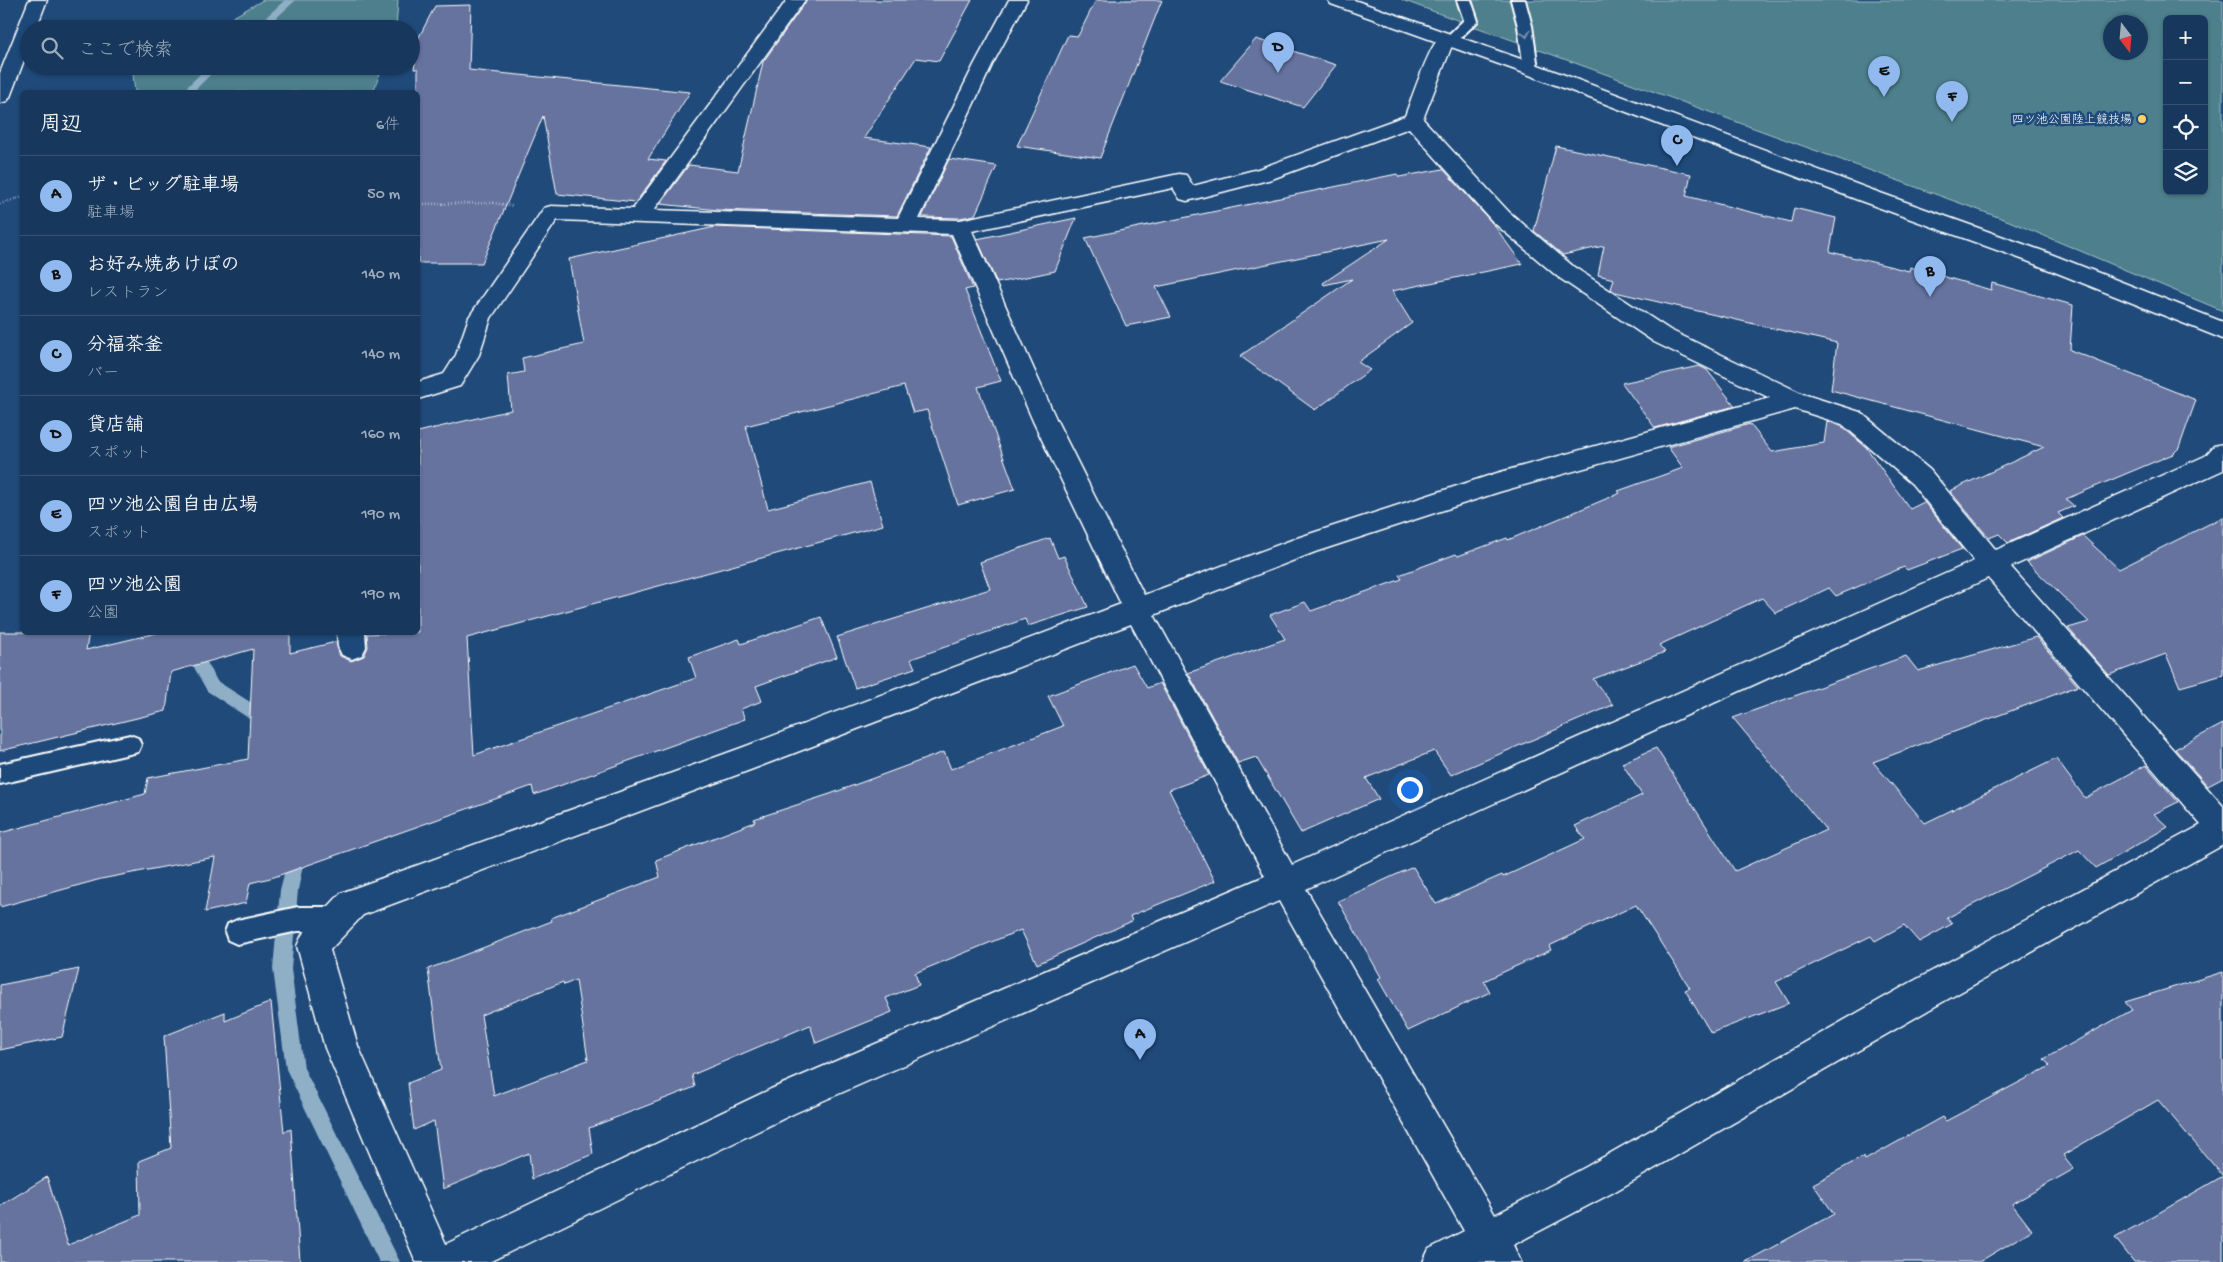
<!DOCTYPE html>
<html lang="ja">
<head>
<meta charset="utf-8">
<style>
	body { margin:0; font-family:"Gochi Hand","Klee One",sans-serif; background:#203f62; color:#f1f3f6 }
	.controls { position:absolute; right:15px; top:15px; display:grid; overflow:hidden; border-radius:8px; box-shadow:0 1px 4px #0004 }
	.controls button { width:45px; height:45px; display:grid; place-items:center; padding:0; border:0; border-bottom:1px solid #365272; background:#17385c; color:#f1f3f6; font:25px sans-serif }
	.compass { position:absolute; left:2103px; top:15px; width:45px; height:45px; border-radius:50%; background:#17385c; box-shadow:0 1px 4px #0004; rotate:164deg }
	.you { position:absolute; left:1409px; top:789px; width:18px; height:18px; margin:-12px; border:4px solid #fff; border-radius:50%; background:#1a73e8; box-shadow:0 0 0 8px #1a73e833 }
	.badge { display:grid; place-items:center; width:32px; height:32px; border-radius:50%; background:#90b9f0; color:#111; font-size:16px; font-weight:700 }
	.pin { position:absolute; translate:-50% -41px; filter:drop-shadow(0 1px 2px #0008) }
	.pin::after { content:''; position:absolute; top:26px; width:18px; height:15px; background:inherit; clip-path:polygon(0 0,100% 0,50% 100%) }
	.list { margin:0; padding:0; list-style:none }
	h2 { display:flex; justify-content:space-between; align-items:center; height:65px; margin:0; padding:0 20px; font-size:21px }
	h2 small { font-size:16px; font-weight:400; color:#9eacbb }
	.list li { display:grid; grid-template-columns:32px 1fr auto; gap:15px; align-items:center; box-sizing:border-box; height:80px; padding:0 20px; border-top:1px solid #365272 }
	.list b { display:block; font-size:19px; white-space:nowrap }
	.list p { margin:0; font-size:16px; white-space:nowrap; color:#9eacbb }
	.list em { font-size:16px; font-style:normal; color:#9eacbb }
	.icon { flex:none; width:28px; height:28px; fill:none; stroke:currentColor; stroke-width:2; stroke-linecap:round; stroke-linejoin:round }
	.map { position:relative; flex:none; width:2223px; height:1262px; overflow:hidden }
	.search { position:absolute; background:#17385c; box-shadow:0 1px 4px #0004; left:20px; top:20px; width:400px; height:55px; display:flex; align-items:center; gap:12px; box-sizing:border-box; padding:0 18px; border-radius:28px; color:#9eacbb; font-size:19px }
	.panel { position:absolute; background:#17385c; box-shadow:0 1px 4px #0004; left:20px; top:90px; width:400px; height:545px; border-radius:8px }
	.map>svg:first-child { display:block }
	.green { fill:#4d808c; stroke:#a6c0c6; fill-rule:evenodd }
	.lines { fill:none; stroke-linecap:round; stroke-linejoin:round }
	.stream { fill:#8fafc7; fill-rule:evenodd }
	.building { fill:#66739f; stroke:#fff; fill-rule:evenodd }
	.service-casing { stroke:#fff; stroke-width:4 }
	.minor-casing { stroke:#fff; stroke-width:3 }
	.tertiary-casing { stroke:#fff; stroke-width:3 }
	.path { stroke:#fff; stroke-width:2.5; stroke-dasharray:0.5 2.5; stroke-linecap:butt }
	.service { fill:#1f4a7a; fill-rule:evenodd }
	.minor { fill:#1f4a7a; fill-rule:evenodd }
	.tertiary { fill:#1f4a7a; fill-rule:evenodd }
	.oneway { stroke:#7992af }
	.poi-dot { fill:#ffd166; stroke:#1f4a7a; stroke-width:2 }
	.labels { text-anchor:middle; stroke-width:5; stroke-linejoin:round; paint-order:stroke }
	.far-poi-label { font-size:12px; fill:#fff; stroke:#1f4a7a; text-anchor:end }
</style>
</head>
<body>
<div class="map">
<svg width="2223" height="1262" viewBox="0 0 2223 1262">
	<rect width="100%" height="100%" fill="#1f4a7a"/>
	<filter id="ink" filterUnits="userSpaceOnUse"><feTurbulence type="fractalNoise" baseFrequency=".02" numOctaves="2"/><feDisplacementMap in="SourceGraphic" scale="10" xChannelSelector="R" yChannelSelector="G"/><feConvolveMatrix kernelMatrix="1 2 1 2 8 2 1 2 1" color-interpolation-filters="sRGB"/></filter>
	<g filter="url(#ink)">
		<g class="green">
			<polygon points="263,0 398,0 396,29 212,29"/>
			<path d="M 1402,0 L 2223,0 L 2223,311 L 2009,221 ZM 2167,19 L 2204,19 L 2204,191 L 2167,191 ZM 2110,22 L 2140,22 L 2140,52 L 2110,52 Z"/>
			<polygon points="132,66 383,66 373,92 135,92"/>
		</g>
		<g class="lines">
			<g class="stream">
				<polygon points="285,0 296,0 264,29 253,29"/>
				<polygon points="208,66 219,66 193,92 182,92"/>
				<polygon points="193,640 198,642 200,649 217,681 274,717 276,722 274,727 268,729 262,727 207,691 184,649 188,642"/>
				<polygon points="298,842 304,844 306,850 298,890 291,969 304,1068 400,1262 379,1262 286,1069 273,969 280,890 290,850 292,844"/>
			</g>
		</g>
		<g class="building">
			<polygon points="807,0 972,0 939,61 916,58 864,138 931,147 897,216 718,210 660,204 689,165 738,171 763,62"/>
			<polygon points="1096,0 1162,0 1100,158 1017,146 1068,35 1078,36"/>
			<polygon points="471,5 469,70 690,92 648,159 666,161 636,202 557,194 543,116 482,263 418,263 418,69 414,69 419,37 435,6"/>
			<polygon points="1256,39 1336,65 1303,107 1220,81"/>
			<polygon points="1556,146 1691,174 1686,196 1791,222 1794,208 1836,218 1830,250 1831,252 1909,271 1910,267 1991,290 1992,283 2073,305 2070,350 2196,400 2179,448 2173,454 2066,499 2074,506 2058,513 2063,518 2008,543 1999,534 1989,538 1950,491 2044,447 1831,390 1837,343 1615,292 1611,289 1614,279 1598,275 1604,246 1563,255 1534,231"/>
			<polygon points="949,159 997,166 975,215 960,218 922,217"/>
			<polygon points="1443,169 1494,225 1522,264 1392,291 1412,323 1358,362 1370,370 1315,410 1240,356 1352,279 1324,285 1323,283 1389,239 1156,287 1171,317 1126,326 1085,238 1397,174 1399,177"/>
			<polygon points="1076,218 1055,271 997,283 977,239"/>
			<polygon points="715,227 951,236 973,288 965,290 1001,381 978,387 1015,489 958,505 927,410 913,413 904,386 746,426 768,509 870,482 883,525 467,638 474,755 696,678 689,657 739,639 741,644 821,617 837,657 756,686 762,701 741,709 745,719 534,795 532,786 274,877 250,883 246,903 205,912 215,857 101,879 0,907 0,833 145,794 148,778 248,759 253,649 171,672 166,711 0,751 0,632 89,632 86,650 161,632 290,632 290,653 336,642 340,656 351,661 364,656 368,647 367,634 418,632 418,432 511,410 508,375 524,372 522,358 584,344 569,259"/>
			<polygon points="1699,366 1707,370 1735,406 1655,428 1622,383"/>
			<polygon points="1827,421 1841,426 1866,447 1910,509 1924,502 1962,549 1907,570 1904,567 1836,596 1829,588 1776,613 1762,598 1659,645 1665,652 1593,679 1613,705 1451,775 1434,751 1366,778 1379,799 1301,833 1256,757 1238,763 1188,673 1285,639 1270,615 1305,602 1311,611 1402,579 1399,575 1456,554 1458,556 1507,538 1508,540 1620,493 1618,491 1683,468 1668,447 1750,424 1772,452 1824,443"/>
			<polygon points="2223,517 2223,675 2180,687 2166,654 2109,675 2068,628 2089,622 2027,562 2083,536 2119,569"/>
			<polygon points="1050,538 1058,558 1064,556 1088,607 1028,626 1025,619 911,659 915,668 855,688 837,637 990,589 980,562"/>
			<polygon points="2036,637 2078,686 1873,762 1925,823 2056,759 2085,798 2146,765 2178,802 2154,814 2168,827 2096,868 2079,850 1947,918 1952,924 1919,942 1904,925 1875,941 1871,936 1776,982 1789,1003 1711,1033 1685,990 1690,988 1636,905 1549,946 1551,950 1484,981 1490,992 1408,1031 1378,979 1381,977 1338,901 1413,867 1436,904 1502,875 1503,877 1585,839 1575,826 1642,795 1622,763 1656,748 1735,871 1826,830 1733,718 1906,656 1918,671"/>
			<path d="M 1133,664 L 1147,688 L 1160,683 L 1209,775 L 1169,790 L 1215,881 L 1130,916 L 1132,921 L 1037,964 L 1021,930 L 915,973 L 919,985 L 886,998 L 892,1012 L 816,1043 L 810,1025 L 692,1075 L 695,1087 L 589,1128 L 593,1154 L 532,1179 L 529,1153 L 443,1189 L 434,1121 L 414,1130 L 408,1083 L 441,1070 L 428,969 L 552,921 L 551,918 L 660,877 L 656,860 L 755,822 L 754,819 L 830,794 L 944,752 L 951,769 L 1063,726 L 1048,696 ZM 576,980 L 588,1060 L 494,1096 L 481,1015 L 563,982 L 564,985 Z"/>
			<polygon points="2223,724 2223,778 2208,786 2175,749"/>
			<polygon points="79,969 62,1037 0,1050 0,985"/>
			<polygon points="2223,972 2223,1262 2134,1262 2115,1238 2223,1176 2158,1100 2063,1155 2074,1169 2012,1204 2032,1230 1979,1262 1745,1262 1834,1214 1813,1184 1863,1157 1865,1160 1942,1117 1946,1121 2050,1066 2044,1059 2132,1010 2125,1002"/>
			<polygon points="271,1002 284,1132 291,1129 300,1262 0,1262 0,1206 47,1177 68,1245 140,1215 139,1161 171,1148 164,1036 225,1012 225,1021"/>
		</g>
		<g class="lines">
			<g class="service-casing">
				<g id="service">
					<polygon points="1457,0 1471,0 1478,21 1456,42 1451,43 1444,39 1464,20"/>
					<polygon points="1511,0 1525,0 1532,26 1538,69 1536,72 1526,72 1524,69 1518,26"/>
					<polygon points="130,735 138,738 141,745 138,752 0,784 0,764"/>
					<polygon points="298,907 338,907 347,911 350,919 347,927 338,931 298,931 237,944 228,940 225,932 228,924 237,920"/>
				</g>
			</g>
			<g class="minor-casing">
				<g id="minor">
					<path d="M 787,0 L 805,0 L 654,210 L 898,218 L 974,65 L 1009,0 L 1027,0 L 992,65 L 919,219 L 960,220 L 1179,174 L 1186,175 L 1193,186 L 1258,169 L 1405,116 C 1411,100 1427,53 1436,42 C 1443,35 1449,33 1458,35 L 1460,39 L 1451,48 L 1423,119 L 1509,212 L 1574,267 L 1670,330 L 1803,394 L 1860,412 L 1930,470 L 1996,550 L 2205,456 L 2214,446 L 2223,444 L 2223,470 L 2011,567 L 2223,806 L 2223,845 L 1932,1008 L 1612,1193 L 1513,1245 L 1521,1262 L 1423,1262 L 1429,1249 L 1464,1231 L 1279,901 L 795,1113 L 489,1262 L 416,1262 L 325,1048 L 297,946 L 302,935 L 341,893 L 741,748 L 1121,604 L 1033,421 L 952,234 L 557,220 L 491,318 L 479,355 L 460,386 L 418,399 L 418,382 L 444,374 L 456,355 L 469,317 L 544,208 L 551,206 L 633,209 ZM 1409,128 L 1493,222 L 1558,277 L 1654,342 L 1770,398 L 1497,473 L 1297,538 L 1144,595 L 1057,421 L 972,231 L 1173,188 L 1180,199 L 1187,201 L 1272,179 ZM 1795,409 L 1842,424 L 1912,484 L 1974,561 L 1292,865 L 1154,615 L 1315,552 L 1499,492 ZM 1988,578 L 2201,825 L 1908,984 L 1586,1167 L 1495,1215 L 1306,889 ZM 1131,624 L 1265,876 L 771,1089 L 446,1244 L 358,1046 L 330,950 L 363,915 L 758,767 Z"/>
					<polygon points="337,632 365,632 366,647 362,655 352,659 342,655 338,647"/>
				</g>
			</g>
			<g class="tertiary-casing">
				<g id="tertiary">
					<polygon points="29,0 47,0 36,29 29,29 29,47 10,97 7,101 0,103 0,73"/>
					<polygon points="1328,0 1354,0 1538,65 1872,190 2043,251 2223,322 2223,339 2027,261 1858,200 1524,73 1331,4"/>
				</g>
			</g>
			<g class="path">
				<polyline points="0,204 22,197"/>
				<polyline points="418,204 493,203 513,206"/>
			</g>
			<use href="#service" class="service"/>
			<use href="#minor" class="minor"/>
			<use href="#tertiary" class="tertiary"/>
		</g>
		<defs><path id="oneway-chevron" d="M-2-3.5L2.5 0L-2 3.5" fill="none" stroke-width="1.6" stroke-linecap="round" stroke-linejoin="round" transform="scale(1.25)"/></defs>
		<use class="oneway" href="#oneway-chevron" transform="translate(1526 34) rotate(81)"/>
	</g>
	<circle class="poi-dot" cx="2142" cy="119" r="5"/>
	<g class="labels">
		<g class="far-poi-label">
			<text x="2132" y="123">四ツ池公園陸上競技場</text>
		</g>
	</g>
</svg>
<div class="controls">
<button>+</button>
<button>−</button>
<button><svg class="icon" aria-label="locate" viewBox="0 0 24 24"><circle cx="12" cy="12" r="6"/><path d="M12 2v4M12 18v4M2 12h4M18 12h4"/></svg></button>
<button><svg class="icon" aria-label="layers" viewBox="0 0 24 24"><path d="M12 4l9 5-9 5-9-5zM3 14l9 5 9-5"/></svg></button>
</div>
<svg class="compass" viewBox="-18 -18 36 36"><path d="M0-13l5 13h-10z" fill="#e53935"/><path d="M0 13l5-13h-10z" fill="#9eacbb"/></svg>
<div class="you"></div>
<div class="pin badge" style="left:1140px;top:1060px">A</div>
<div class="pin badge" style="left:1930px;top:297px">B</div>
<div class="pin badge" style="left:1677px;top:166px">C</div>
<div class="pin badge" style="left:1278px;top:73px">D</div>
<div class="pin badge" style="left:1884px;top:97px">E</div>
<div class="pin badge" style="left:1952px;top:122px">F</div>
<div class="search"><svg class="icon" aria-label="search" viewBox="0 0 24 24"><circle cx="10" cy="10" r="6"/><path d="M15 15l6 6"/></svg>ここで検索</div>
<section class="panel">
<h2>周辺<small>6件</small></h2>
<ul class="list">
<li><span class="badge">A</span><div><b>ザ・ビッグ駐車場</b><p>駐車場</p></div><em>50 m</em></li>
<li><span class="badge">B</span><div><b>お好み焼あけぼの</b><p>レストラン</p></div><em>140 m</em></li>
<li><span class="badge">C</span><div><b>分福茶釜</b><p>バー</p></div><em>140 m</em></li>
<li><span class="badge">D</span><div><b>貸店舗</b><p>スポット</p></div><em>160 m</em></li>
<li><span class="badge">E</span><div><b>四ツ池公園自由広場</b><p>スポット</p></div><em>190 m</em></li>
<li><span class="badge">F</span><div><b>四ツ池公園</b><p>公園</p></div><em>190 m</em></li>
</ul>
</section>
</div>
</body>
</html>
